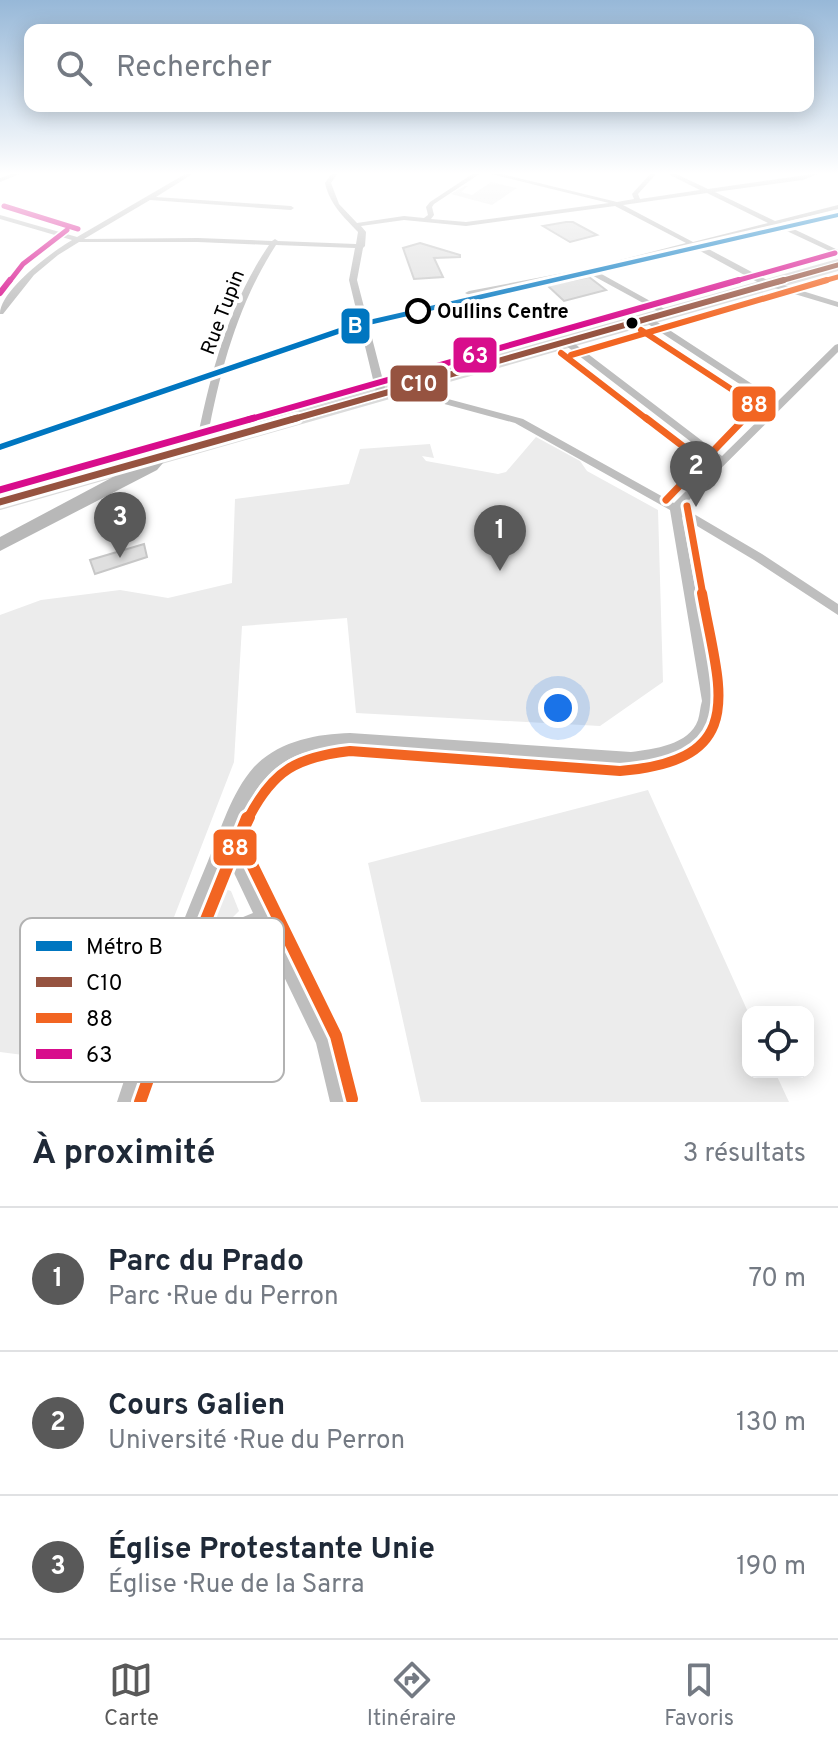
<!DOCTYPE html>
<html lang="fr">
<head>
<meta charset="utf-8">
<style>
	body { margin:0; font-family:Overpass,sans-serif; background:#f2f2f3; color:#1f2937 }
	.controls { position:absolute; right:24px; bottom:24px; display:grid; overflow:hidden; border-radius:16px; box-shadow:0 4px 20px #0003 }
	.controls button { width:72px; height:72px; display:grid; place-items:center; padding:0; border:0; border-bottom:2px solid #e0e1e3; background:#fff; color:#1f2937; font:40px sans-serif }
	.you { position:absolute; left:558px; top:708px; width:28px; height:28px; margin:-20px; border:6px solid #fff; border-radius:50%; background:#1a73e8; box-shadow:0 0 0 12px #1a73e833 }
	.badge { display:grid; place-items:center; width:52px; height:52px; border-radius:50%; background:#595959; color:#fff; font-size:26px; font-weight:700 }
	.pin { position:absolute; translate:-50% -66px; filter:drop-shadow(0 2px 4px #0008) }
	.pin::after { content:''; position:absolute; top:42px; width:28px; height:24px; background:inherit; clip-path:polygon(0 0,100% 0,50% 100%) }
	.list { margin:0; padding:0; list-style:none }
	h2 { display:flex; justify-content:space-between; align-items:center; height:104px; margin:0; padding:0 32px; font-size:34px }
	h2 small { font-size:26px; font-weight:400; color:#747a83 }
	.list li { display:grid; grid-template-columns:52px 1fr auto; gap:24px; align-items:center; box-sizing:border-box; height:144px; padding:0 32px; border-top:2px solid #e0e1e3 }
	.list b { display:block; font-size:30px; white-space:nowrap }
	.list p { margin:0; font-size:26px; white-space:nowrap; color:#747a83 }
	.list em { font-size:26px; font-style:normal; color:#747a83 }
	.icon { flex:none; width:44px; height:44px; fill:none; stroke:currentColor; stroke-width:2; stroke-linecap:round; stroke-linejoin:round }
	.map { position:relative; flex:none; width:838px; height:1102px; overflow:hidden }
	.search { position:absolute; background:#fff; box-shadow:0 4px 20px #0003; left:24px; right:24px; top:24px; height:88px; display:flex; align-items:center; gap:20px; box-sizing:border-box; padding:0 28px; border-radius:16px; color:#747a83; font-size:30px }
	.sheet { height:536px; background:#fff }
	nav { display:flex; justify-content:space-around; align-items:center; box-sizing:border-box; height:112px; border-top:2px solid #e0e1e3; background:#fff; font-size:22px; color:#747a83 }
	nav a { display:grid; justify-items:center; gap:4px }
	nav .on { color:#595959 }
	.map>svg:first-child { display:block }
	.green { fill:#ececec }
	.building { fill:#dfdfdf; stroke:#c7c7c7; stroke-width:2 }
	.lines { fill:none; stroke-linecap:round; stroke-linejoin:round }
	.primary-casing { stroke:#dbdbdb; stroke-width:4 }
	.street { fill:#bebebe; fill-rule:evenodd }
	.secondary { fill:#b8b8b8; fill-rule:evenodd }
	.primary { fill:#bebebe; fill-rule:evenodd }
	.bus-1-far2-casing { stroke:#fff; stroke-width:8 }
	.bus-1-far1-casing { stroke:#fff; stroke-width:10 }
	.bus-1-casing { stroke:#fff; stroke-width:13 }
	.bus-2-far4-casing { stroke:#fff; stroke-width:8 }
	.bus-2-far3-casing { stroke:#fff; stroke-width:10 }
	.bus-2-far2-casing { stroke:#fff; stroke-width:13 }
	.bus-2-far1-casing { stroke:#fff; stroke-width:16 }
	.bus-2-casing { stroke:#fff; stroke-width:18 }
	.bus-3-far2-casing { stroke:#fff; stroke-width:8 }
	.bus-3-far1-casing { stroke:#fff; stroke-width:10 }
	.bus-3-casing { stroke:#fff; stroke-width:13 }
	.bus-1-far2 { stroke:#965340; stroke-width:5 }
	.bus-1-far1 { stroke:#965340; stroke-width:6 }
	.bus-1 { stroke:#965340; stroke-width:7 }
	.bus-2-far4 { stroke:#f26522; stroke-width:5 }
	.bus-2-far3 { stroke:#f26522; stroke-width:6 }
	.bus-2-far2 { stroke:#f26522; stroke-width:7 }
	.bus-2-far1 { stroke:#f26522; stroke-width:10 }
	.bus-2 { stroke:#f26522; stroke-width:12 }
	.bus-3-far2 { stroke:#d80d8c; stroke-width:5 }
	.bus-3-far1 { stroke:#d80d8c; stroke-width:6 }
	.bus-3 { stroke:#d80d8c; stroke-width:7 }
	.metro-1-casing { stroke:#fff; stroke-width:6 }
	.metro-1 { fill:#0076c0; fill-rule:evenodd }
	.stop-dot { fill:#fff; stroke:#000; stroke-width:4 }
	.bus-dot { fill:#000; stroke:#fff; stroke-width:3 }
	.labels { text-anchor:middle; stroke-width:8; stroke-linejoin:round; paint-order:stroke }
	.far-stop-label { font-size:20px; font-weight:bold; fill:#000; stroke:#fff; text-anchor:start }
	.far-street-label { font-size:20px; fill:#000; stroke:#fff }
	.key { fill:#fff; stroke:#b2b2b2; stroke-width:2 }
	.key-label { font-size:22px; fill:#000 }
	.line-badge { stroke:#fff; stroke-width:3 }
	.badge-label { font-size:22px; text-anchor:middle; font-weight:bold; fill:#fff }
</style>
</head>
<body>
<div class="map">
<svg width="838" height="1102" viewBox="0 0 838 1102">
	<rect width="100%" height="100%" fill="#fff"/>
	<g class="green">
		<polygon points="491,182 517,188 492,205 451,194 465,186 468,186 461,192 472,195"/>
		<polygon points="536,437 580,461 587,471 658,510 663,682 600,726 356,713 347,618 242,626 234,762 116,1067 0,1052 0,615 41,600 120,590 168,598 232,583 235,499 349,484 360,449 430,444 434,458 422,456 426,461 498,474 506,472"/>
		<polygon points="648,790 748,1012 748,1072 775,1072 789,1102 421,1102 368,863"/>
		<polygon points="225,889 231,891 239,911 231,919 216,924 209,917 219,893"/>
	</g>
	<g class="building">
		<polygon points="566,222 573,222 597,235 570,242 543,226"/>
		<polygon points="420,243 460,255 460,257 434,258 443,277 414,279 403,248"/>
		<polygon points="589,277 606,290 564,301 547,285"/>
		<polygon points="144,544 147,557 95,574 90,560"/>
	</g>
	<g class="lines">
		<g class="primary-casing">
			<polygon id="primary" points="838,261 838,269 0,508 0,496"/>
		</g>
		<g class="street">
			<polygon points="13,173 22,173 0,182 0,178"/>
			<path d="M 187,173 L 194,173 L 156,197 L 291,206 L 294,208 L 291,210 L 150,200 L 84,239 L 198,238 L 272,241 L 275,239 L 278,241 L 356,244 L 358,232 C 344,217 330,205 325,183 L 332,173 L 338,173 L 331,183 L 339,204 L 357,223 L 404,216 L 424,218 L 428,215 L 426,207 L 430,202 L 474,173 L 481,173 L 434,204 L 432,207 L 434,215 L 431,219 L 466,222 L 609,203 L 487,173 L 498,173 L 617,202 L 634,199 L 632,194 L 651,173 L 657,173 L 638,194 L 640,199 L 700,190 L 666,173 L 674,173 L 708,189 L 820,173 L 803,180 L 715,192 L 775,221 L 838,205 L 838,209 L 781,223 L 838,250 L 838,255 L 774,225 L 699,244 L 767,280 L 838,302 L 838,307 L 761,284 L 691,246 L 596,271 L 670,312 L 671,314 L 667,316 L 588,273 L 469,295 L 465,293 L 469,291 L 589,268 L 686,243 L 615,206 L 466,226 L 404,220 L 361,226 L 366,232 L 365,246 L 363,248 L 357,280 L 387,396 L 382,399 L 377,396 L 349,280 L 355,248 L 276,245 C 237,305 218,377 206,447 L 201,450 L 196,447 C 209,377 229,304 269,245 L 198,242 L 79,242 L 58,255 L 34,275 L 3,314 L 0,314 C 0,290 52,252 72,240 L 0,219 L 0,215 L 77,237 ZM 707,193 L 768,223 L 693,242 L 623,205 Z"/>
			<path d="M 645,318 L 651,318 L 778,401 L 835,345 L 838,344 L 838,352 L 682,507 L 762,554 L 838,604 L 838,615 L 754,560 L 682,517 L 716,701 L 708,730 L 693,747 L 666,759 L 643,764 L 621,766 L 350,745 C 281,749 258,774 234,836 L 332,1034 L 350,1102 L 330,1102 L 316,1043 L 260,927 L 221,944 L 190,951 L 137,1102 L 117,1102 C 144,1020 175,940 208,861 C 221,829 231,793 254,767 C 279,741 316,734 350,733 L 631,752 C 654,749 689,745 698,720 C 700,714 700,707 702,701 L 670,510 L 515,423 L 400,392 L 398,390 L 403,387 L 523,419 L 674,503 L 716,461 L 565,345 L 565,341 L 571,341 L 722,456 L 773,406 L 645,322 ZM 226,856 L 253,913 L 221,926 L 198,931 Z"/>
		</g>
		<polygon class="secondary" points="160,452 168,457 157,470 0,551 0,537"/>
		<use href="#primary" class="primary"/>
		<g class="bus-1-far2-casing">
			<polyline id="bus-1-far2" points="777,282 838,265"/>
		</g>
		<g class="bus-1-far1-casing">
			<polyline id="bus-1-far1" points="290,420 784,280"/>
		</g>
		<g class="bus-1-casing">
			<polyline id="bus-1" points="0,502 297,418"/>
		</g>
		<g class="bus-2-far4-casing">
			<polyline id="bus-2-far4" points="820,282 838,277"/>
		</g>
		<g class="bus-2-far3-casing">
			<g id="bus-2-far3">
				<polyline points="641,330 757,406 744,420"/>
				<polyline points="561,353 648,420"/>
				<polyline points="571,355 827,280"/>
			</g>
		</g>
		<g class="bus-2-far2-casing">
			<g id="bus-2-far2">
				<polyline points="646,418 714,470"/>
				<polyline points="666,500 745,418"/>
				<polyline points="687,506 703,595"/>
			</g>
		</g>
		<g class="bus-2-far1-casing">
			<path id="bus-2-far1" d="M 248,819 C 273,770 297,757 350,751 L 620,771 C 752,760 719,690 702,593"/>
		</g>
		<g class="bus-2-casing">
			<g id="bus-2">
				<polyline points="249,817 239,838 336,1036 352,1099"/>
				<polyline points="140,1102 195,947 247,818"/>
			</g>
		</g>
		<g class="bus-3-far2-casing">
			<g id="bus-3-far2">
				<polyline points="4,206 78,229"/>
				<polyline points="9,282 23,264 67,230"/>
				<polyline points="732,282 835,253"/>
			</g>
		</g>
		<g class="bus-3-far1-casing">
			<g id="bus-3-far1">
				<polyline points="0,293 10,280"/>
				<polyline points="247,420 739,280"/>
			</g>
		</g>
		<g class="bus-3-casing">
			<polyline id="bus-3" points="0,490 254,418"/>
		</g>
		<use href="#bus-1-far2" class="bus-1-far2"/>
		<use href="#bus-1-far1" class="bus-1-far1"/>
		<use href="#bus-1" class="bus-1"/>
		<use href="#bus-2-far4" class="bus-2-far4"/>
		<use href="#bus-2-far3" class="bus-2-far3"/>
		<use href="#bus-2-far2" class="bus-2-far2"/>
		<use href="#bus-2-far1" class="bus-2-far1"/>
		<use href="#bus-2" class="bus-2"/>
		<use href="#bus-3-far2" class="bus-3-far2"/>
		<use href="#bus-3-far1" class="bus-3-far1"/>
		<use href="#bus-3" class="bus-3"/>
		<g class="metro-1-casing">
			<polygon id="metro-1" points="838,213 838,217 356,328 0,450 0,444 351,324"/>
		</g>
		<use href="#metro-1" class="metro-1"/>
	</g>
	<linearGradient id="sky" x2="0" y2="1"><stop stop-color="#97b8d8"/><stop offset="0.53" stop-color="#fff"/><stop offset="1" stop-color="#fff" stop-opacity="0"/></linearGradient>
	<rect width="838" height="327" fill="url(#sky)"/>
	<circle class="stop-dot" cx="418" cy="311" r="11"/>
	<circle class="bus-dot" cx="632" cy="323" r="7"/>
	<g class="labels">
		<g class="far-stop-label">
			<text x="437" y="318">Oullins Centre</text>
		</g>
		<g class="far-street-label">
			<text transform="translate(222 312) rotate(-69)" y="7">Rue Tupin</text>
		</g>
	</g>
	<rect x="20" y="918" width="264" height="164" rx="12" class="key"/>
	<rect x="36" y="941" width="36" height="10" fill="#0076c0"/>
	<rect x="36" y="977" width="36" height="10" fill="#965340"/>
	<rect x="36" y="1013" width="36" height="10" fill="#f26522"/>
	<rect x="36" y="1049" width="36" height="10" fill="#d80d8c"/>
	<g class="key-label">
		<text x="86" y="954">Métro B</text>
		<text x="86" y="990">C10</text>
		<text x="86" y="1026">88</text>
		<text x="86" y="1062">63</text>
	</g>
	<g class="line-badge">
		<rect x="340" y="307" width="31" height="38" rx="8" fill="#0076c0"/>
		<rect x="452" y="336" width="46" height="38" rx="8" fill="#d80d8c"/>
		<rect x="389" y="364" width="60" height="39" rx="8" fill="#965340"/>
		<rect x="731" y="385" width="46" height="38" rx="8" fill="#f26522"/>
		<rect x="212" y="828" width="46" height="39" rx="8" fill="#f26522"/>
	</g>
	<g class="badge-label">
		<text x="355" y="333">B</text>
		<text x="475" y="363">63</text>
		<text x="419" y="391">C10</text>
		<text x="754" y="412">88</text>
		<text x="235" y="855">88</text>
	</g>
</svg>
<div class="controls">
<button><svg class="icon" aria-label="locate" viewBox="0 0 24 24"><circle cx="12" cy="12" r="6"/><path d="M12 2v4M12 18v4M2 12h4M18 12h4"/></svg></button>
</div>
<div class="you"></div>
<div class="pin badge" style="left:500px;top:571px">1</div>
<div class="pin badge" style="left:696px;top:507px">2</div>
<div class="pin badge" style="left:120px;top:558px">3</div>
<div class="search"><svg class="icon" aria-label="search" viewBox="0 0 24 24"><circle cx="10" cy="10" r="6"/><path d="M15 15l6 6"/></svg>Rechercher</div>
</div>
<section class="sheet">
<h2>À proximité<small>3 résultats</small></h2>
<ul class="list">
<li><span class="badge">1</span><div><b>Parc du Prado</b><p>Parc · Rue du Perron</p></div><em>70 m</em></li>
<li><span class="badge">2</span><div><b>Cours Galien</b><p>Université · Rue du Perron</p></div><em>130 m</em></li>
<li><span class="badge">3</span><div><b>Église Protestante Unie</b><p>Église · Rue de la Sarra</p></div><em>190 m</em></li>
</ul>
</section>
<nav>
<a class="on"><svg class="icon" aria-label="map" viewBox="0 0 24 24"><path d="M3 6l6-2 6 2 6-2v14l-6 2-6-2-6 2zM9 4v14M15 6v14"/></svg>Carte</a>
<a><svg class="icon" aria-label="directions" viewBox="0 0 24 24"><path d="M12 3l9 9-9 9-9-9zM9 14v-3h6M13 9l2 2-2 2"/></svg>Itinéraire</a>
<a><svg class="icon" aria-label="saved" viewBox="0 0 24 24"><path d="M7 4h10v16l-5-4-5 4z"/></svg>Favoris</a>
</nav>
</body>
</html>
